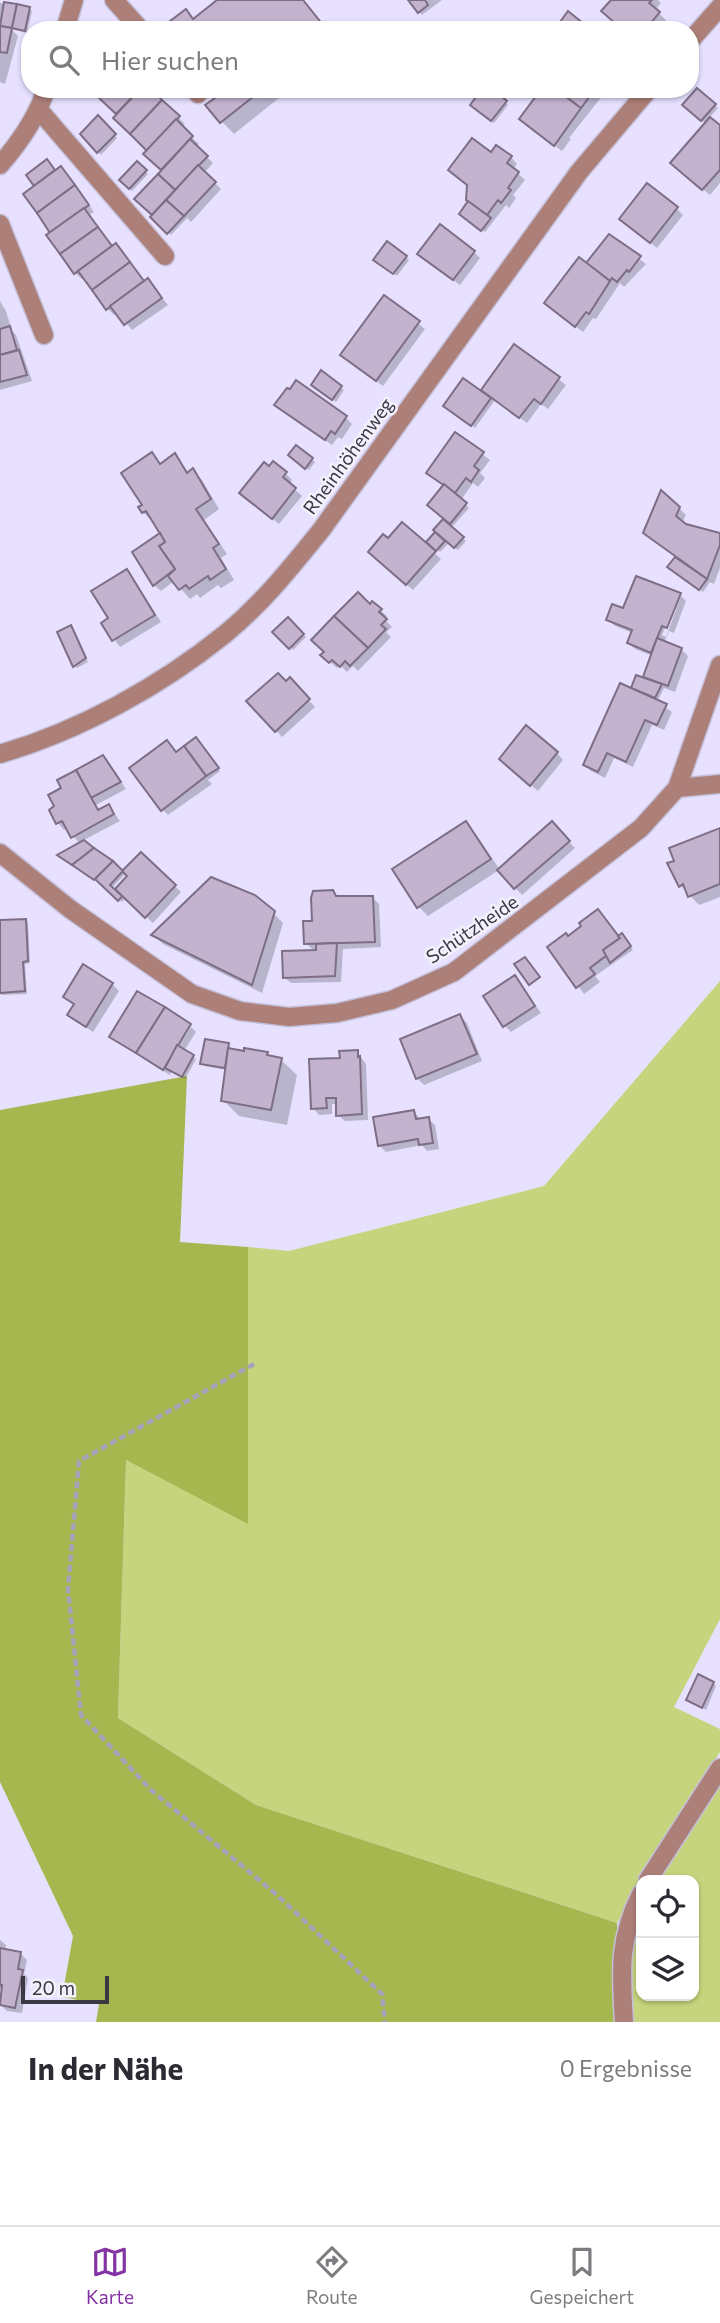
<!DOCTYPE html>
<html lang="de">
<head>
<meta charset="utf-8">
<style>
	body { margin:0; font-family:Commissioner,sans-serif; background:#f7f7f7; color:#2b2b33 }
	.controls { position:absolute; right:21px; bottom:21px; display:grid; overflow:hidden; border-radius:14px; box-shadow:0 2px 5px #0004 }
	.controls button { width:63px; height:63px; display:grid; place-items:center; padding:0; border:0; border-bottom:2px solid #e1e1e2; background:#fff; color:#2b2b33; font:35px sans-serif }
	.scale { position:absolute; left:21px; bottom:18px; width:88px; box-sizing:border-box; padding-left:7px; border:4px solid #3a3843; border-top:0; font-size:19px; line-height:24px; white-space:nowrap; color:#3a3843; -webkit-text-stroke:5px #f4f1fd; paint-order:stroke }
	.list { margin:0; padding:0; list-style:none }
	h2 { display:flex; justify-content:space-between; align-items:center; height:91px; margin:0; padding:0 28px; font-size:30px }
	h2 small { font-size:23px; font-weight:400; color:#7c7c81 }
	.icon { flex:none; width:38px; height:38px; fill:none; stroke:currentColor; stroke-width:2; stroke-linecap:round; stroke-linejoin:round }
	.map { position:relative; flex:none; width:720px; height:2022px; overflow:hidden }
	.search { position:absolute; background:#fff; box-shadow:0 2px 5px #0004; left:21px; right:21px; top:21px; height:77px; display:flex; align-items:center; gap:18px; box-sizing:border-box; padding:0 24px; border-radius:28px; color:#7c7c81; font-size:26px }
	.sheet { height:203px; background:#fff }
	nav { display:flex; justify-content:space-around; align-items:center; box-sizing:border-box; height:98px; border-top:2px solid #e1e1e2; background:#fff; font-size:19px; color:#7c7c81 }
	nav a { display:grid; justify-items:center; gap:4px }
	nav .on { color:#8333a3 }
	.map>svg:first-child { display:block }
	.green { fill:#c6d57d }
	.forest { fill:#a7b750 }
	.shadow { fill:#0003; fill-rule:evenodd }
	.building { fill:#c4b3ce; stroke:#7d6e86; stroke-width:2 }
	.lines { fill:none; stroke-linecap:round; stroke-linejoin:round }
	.minor-casing { stroke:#c4bfd9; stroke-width:21 }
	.path { stroke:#a7a2b9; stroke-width:4.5; stroke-dasharray:7 3.5; stroke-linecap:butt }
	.minor { stroke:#ad7f79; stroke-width:18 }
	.labels { text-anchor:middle; stroke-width:5; stroke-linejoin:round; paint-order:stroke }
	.street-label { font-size:19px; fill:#3a3843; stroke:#f4f1fd }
</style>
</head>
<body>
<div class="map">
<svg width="720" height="2022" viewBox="0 0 720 2022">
	<rect width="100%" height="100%" fill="#e7e1ff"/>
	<g class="green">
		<polygon points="720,981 720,1619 674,1707 720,1729 720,1752 617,1923 256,1805 118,1718 126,1460 248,1523 248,1247 289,1251 544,1186"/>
		<polygon points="720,1778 720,2022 634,2022 631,1951 641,1920 641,1996 694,1996 694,1880 659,1880"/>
	</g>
	<polygon class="forest" points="187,1076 180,1242 248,1247 248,1524 126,1460 118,1718 256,1805 617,1923 620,2022 96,2022 99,2004 62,1997 73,1936 0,1782 0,1110"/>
	<g class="shadow">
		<polygon points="410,0 442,0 422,15"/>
		<polygon points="613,0 658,0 661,3 655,10 666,20 657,30 625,30"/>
		<polygon points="0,3 29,9 32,11 27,33 11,29 18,36 5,84 0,82"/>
		<polygon points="106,89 152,89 151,91 185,124 181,127 199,144 196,146 213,163 204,173 221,189 191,222 187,218 171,235 137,199 163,170 146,154 149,150 101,97 108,91"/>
		<polygon points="210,89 290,89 234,134 207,106 217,98"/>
		<polygon points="489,89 508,105 494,123 475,108"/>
		<polygon points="532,89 610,89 605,96 603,95 569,138 571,139 562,151 527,125 538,97"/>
		<polygon points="697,90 718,108 709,118 720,127 720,183 710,195 679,170 706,124 684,105"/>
		<polygon points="108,129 117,138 101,155 82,134"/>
		<polygon points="492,154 511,157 517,164 513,169 525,180 513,195 516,198 509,208 506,205 485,232 464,217"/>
		<polygon points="137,163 148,174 132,191 121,180"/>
		<polygon points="50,165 56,172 67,175 94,212 89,215 113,248 116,245 122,252 145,283 148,281 168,305 132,330 117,312 114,315 107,308 85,277 82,279 75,273 52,232 37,186 29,175"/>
		<polygon points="677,209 683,215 657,248 621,219"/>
		<polygon points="609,236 646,264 624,287 620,283 596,319 593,318 583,332 553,309"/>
		<polygon points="474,252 480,258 460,285 426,260"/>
		<polygon points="406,257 409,260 397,276 378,262"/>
		<polygon points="385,297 425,329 383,386 349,361"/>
		<polygon points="0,301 6,311 12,331 16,335 32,381 0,390"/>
		<polygon points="515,346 566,385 548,409 541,404 527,423 495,400 475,428 448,408 487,397 488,396 483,390"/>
		<polygon points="321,373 344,390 336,402 316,387"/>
		<polygon points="283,411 346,418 352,424 342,439 338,437 332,445"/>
		<polygon points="456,434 490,460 480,473 485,478 478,487 473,483 461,500 469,508 451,528 466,541 458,550 449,543 440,552 428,542 428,547 441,559 413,590 376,559 388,541 426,545 445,519 445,486 435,479"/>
		<polygon points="296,447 315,462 309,470 293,458"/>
		<polygon points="151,454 162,465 175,456 189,473 193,471 202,480 219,509 204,520 227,554 221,558 234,580 221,588 218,585 200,598 197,594 190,599 174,581 161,591 154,585 165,541 153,522 143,512"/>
		<polygon points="269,468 285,473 292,480 289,484 302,496 279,524 248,500"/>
		<polygon points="679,508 686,515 682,523 720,535 720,568 714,584 710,582 703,592 670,567 676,557 645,533"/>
		<polygon points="127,571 133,578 161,622 120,647 103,624 111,619"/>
		<polygon points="680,594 662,635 666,637 681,596 686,601 674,633 669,631 664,643 682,650 688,656 675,692 664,688 657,702 672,712 664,730 652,725 633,767 614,758 605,778 591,771 585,765 632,690 650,682 645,677 653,656 635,649 629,643 633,633 615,626 608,620 624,610"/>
		<polygon points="370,606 380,610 387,616 384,619 392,627 386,632 391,637 358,671 353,666 347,672 340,665 337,668 329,661"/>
		<polygon points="288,619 306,637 293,650 275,632"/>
		<polygon points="71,627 88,662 77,668 74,666"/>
		<polygon points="290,680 315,707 282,737 249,701"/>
		<polygon points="167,742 177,753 199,742 220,771 208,780 212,784 168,815 162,809"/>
		<polygon points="557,753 563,760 538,791 507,765"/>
		<path d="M 103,757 L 126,789 L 96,805 L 100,811 L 109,806 L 120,821 L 82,841 L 123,873 L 141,854 L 181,892 L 153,923 L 126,898 L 122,902 L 100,882 L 62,857 L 80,844 L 67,828 L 64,830 L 58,823 L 56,807 L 63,789 ZM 126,873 L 130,876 L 121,898 L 111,889 Z"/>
		<polygon points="465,823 475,833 500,870 552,824 575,848 522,895 499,870 428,916 419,907"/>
		<polygon points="720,830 720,897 699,905 680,885"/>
		<polygon points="333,892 339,898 373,898 379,904 381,947 343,949 341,982 291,983 284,977 315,952 306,943 314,923"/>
		<polygon points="273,913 283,923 262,993 163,944 153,935"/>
		<polygon points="25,920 28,923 30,963 25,964 27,994 1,995 0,922"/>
		<polygon points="619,937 625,938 633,950 595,976 600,982 584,994 550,947 568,938"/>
		<polygon points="515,977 541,1013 511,1032 505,1026"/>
		<polygon points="112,984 119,991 93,1032 69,1015 75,1005 65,997"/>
		<polygon points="460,1016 467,1023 482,1061 424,1085 417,1078"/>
		<polygon points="191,1027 196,1032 184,1051 196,1059 185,1079 172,1071 170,1075 118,1043 111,1036 178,1047"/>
		<polygon points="228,1045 231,1051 267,1054 271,1058 281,1060 297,1075 287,1125 239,1116 223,1100 227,1070 205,1066 202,1063"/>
		<polygon points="357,1052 366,1064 368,1120 345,1121 338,1115 338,1104 332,1104 332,1114 319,1115 313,1108 341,1059"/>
		<polygon points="414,1112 421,1120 428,1119 435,1125 439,1149 427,1151 422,1145 386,1152 379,1145"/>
		<polygon points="713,1683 716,1686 706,1710 689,1700"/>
		<polygon points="0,1940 6,1945 5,1950 20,1953 27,1960 24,1974 28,1978 22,2013 7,2011 0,2004 3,1990 0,1989"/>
	</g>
	<g class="building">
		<polygon points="217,0 303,0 327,30 166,30 165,25 186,9 193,19"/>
		<polygon points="408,0 425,0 428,5 418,13"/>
		<polygon points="611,0 652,0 649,3 660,12 645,30 623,30 601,11"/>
		<polygon points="4,2 17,4 12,28 0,26"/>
		<polygon points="17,4 30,7 25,31 12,28"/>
		<polygon points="568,11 589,28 588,30 570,30 560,22"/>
		<polygon points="0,26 12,28 7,53 0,52"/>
		<polygon points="697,88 716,104 701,121 682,105"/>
		<polygon points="107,89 140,89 116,114 99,98"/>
		<polygon points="140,89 152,89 162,100 130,134 113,118"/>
		<polygon points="208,89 263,89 220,123 205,105 215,98"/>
		<polygon points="482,89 492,89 507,101 491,121 470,105"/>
		<polygon points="529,89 556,89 581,108 554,146 519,119 536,96"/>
		<polygon points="556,89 599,89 595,89 581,108"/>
		<polygon points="162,100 180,116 147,151 130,134"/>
		<polygon points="98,115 116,134 97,153 80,134"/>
		<polygon points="710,117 720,125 720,170 702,190 670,163"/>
		<polygon points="176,119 193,136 161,170 143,154"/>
		<polygon points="472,138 491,152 496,145 512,156 507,163 519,172 508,188 511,190 501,203 498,200 487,215 466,200 467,185 448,170"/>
		<polygon points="190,139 208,156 175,190 158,174"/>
		<polygon points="47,159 55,170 34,186 26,175"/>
		<polygon points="137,161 147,170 129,189 119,180"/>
		<polygon points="198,165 216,182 184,216 166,200"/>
		<polygon points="61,166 75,185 37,213 23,194"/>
		<polygon points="158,174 175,190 152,215 134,199"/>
		<polygon points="647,183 678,207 650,243 619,219"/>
		<polygon points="75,185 89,205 50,233 37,213"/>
		<polygon points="166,200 184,216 167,234 150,217"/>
		<polygon points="468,201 491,218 481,231 459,214"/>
		<polygon points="84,208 98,227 60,254 46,235"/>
		<polygon points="440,224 475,251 453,280 417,254"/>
		<polygon points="98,227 112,246 74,274 60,254"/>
		<polygon points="609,234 641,256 629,272 627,270 617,282 612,278 610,281 586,263"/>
		<polygon points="387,241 407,256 393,274 373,260"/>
		<polygon points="116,243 130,262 92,290 78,271"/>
		<polygon points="579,257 610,281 589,314 586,312 575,327 544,303"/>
		<polygon points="130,262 144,281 106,310 92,290"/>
		<polygon points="148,278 162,298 124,325 110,306"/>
		<polygon points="384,295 420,321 376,381 340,355"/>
		<polygon points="10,326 17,350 0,355 0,329"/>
		<polygon points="514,344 560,377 541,404 534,399 519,418 481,390"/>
		<polygon points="19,350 27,375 0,382 0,355"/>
		<polygon points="321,370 342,386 332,400 311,385"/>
		<polygon points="463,378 491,398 471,426 443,406"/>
		<polygon points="296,380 347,416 335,434 331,431 325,440 274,405 287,388 290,389"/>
		<polygon points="455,432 484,452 474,466 479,470 471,482 466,478 455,493 426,473"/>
		<polygon points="296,445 313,458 305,469 288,455"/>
		<polygon points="152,452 160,464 175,453 187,473 193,468 211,499 196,509 219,544 213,548 226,569 210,580 208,576 189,589 186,585 179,590 168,576 175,569 159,546 165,542 146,511 142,513 138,507 142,505 121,473"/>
		<polygon points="273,461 287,472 283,477 296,488 272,519 239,493 264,462 269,466"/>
		<polygon points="444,484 467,503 450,524 427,505"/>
		<polygon points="661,490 680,507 676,516 686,524 720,533 720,545 707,579 643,533"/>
		<polygon points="443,519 464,537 454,548 433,530"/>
		<polygon points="402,522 436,551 406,585 368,552 383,534 388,538"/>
		<polygon points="435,532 445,541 436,551 426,542"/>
		<polygon points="160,533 165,542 159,546 175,569 153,586 132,552"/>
		<polygon points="675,557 707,579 699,590 667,567"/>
		<polygon points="127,569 155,615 112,641 101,623 108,618 91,591"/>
		<polygon points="636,576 681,593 667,628 662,626 651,653 627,643 632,630 606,620 612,604 623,608"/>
		<polygon points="358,592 370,604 372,601 382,609 379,612 387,619 381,625 386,629 368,648 334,616"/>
		<polygon points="334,616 368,648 350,666 345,661 340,667 332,660 329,663 320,655 324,652 311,640"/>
		<polygon points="288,617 304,634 289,649 272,632"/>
		<polygon points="71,625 86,658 73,667 57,632"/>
		<polygon points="657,638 682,648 668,686 643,677"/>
		<polygon points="278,673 286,681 290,677 310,699 275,732 246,701"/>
		<polygon points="636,675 662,684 655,698 631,688"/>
		<polygon points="620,683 667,704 657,725 645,720 626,762 607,753 598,772 583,765"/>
		<polygon points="526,725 558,752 530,786 499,759"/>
		<polygon points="196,737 219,768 206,776 184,746"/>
		<polygon points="167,740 176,752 184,746 206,776 161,811 129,768"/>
		<polygon points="103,755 121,782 91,798 76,770"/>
		<polygon points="76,770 98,810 109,804 114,814 71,838 62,821 56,824 49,810 54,806 48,795 61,788 57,780"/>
		<polygon points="466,821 491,859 417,908 392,869"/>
		<polygon points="552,821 570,841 514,889 497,870"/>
		<polygon points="720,828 720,884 688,897 683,884 679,887 667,863 674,861 669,848"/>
		<polygon points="84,840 94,848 72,865 57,855"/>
		<polygon points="94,848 113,861 94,880 72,865"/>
		<polygon points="141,852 176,885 145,918 115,889 127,876 122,871"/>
		<polygon points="113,861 123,871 110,885 122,896 118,901 95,879"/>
		<polygon points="211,877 255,895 275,911 252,985 151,935"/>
		<polygon points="333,890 336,896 373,896 375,942 304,944 303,921 312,921 311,898 313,891"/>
		<polygon points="598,909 620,938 603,950 607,955 590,968 595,974 576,988 547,947 566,933 568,936 581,926 579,923"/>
		<polygon points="26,919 28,961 23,962 25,991 0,993 0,920"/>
		<polygon points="622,933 631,946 610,963 603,950 620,938 618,936"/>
		<polygon points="337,943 335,976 283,978 282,951 316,950 316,944"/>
		<polygon points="525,957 540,977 529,985 514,964"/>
		<polygon points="83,964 113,983 86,1027 67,1015 74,1004 63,997"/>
		<polygon points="515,975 535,1006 503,1027 483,996"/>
		<polygon points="137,991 165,1007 136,1053 109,1037"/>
		<polygon points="165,1007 191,1024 163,1070 136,1053"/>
		<polygon points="460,1014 477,1054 416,1079 400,1039"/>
		<polygon points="205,1039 229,1043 225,1068 200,1064"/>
		<polygon points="177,1045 194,1055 182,1077 165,1068"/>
		<polygon points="228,1048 244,1051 244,1048 268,1052 267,1055 282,1058 271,1110 221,1101"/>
		<polygon points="358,1050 358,1057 360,1056 362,1114 336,1116 336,1098 326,1098 327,1108 311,1109 309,1059 340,1058 339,1051"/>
		<polygon points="414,1110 416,1119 429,1117 433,1143 419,1145 418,1139 378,1146 373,1117"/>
		<polygon points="698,1674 714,1682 702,1708 686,1700"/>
		<polygon points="0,1948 21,1952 18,1969 23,1970 15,2008 0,2005 2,1985 0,1985"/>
	</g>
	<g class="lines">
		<g class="minor-casing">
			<g id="minor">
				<polyline points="114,0 141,30"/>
				<polyline points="65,30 74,0"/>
				<polyline points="690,41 720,7"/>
				<polyline points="194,89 198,94"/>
				<polyline points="39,110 165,256"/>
				<path d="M 0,165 C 20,142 37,118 46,89"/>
				<polyline points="0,224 44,335"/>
				<path d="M 0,754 C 79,731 161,686 225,634 C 262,604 292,566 322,529 L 579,172 L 649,89"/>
				<polyline points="677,788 720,784"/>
				<polyline points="0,853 70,909 192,994 240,1011 289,1017 337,1013 392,1000 454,972 641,828 677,788 720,665"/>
				<polyline points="648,1880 720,1768"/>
				<path d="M 624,2022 C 621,1973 618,1939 641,1894"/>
			</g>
		</g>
		<polyline class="path" points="254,1364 79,1461 68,1589 81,1715 151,1790 277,1895 382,1994 385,2022"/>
		<use href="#minor" class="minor"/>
	</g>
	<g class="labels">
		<g class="street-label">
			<text transform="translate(348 456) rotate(-54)" y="7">Rheinhöhenweg</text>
			<text transform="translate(472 929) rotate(-34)" y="7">Schützheide</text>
		</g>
	</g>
</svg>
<div class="controls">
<button><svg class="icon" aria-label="locate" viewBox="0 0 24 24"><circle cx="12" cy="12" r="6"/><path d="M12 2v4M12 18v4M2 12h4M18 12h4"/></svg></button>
<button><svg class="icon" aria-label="layers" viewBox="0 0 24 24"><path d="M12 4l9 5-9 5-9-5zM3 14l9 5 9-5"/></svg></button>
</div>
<div class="scale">20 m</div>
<div class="search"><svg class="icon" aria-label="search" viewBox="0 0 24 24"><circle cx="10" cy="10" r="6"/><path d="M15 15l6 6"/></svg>Hier suchen</div>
</div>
<section class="sheet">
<h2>In der Nähe<small>0 Ergebnisse</small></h2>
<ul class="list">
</ul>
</section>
<nav>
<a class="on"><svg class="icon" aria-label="map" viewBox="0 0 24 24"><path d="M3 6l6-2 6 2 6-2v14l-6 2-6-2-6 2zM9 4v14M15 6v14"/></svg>Karte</a>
<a><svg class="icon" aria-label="directions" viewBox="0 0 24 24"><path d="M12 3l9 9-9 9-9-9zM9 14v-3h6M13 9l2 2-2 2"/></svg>Route</a>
<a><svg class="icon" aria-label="saved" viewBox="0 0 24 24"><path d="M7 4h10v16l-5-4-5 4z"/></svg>Gespeichert</a>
</nav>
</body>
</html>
